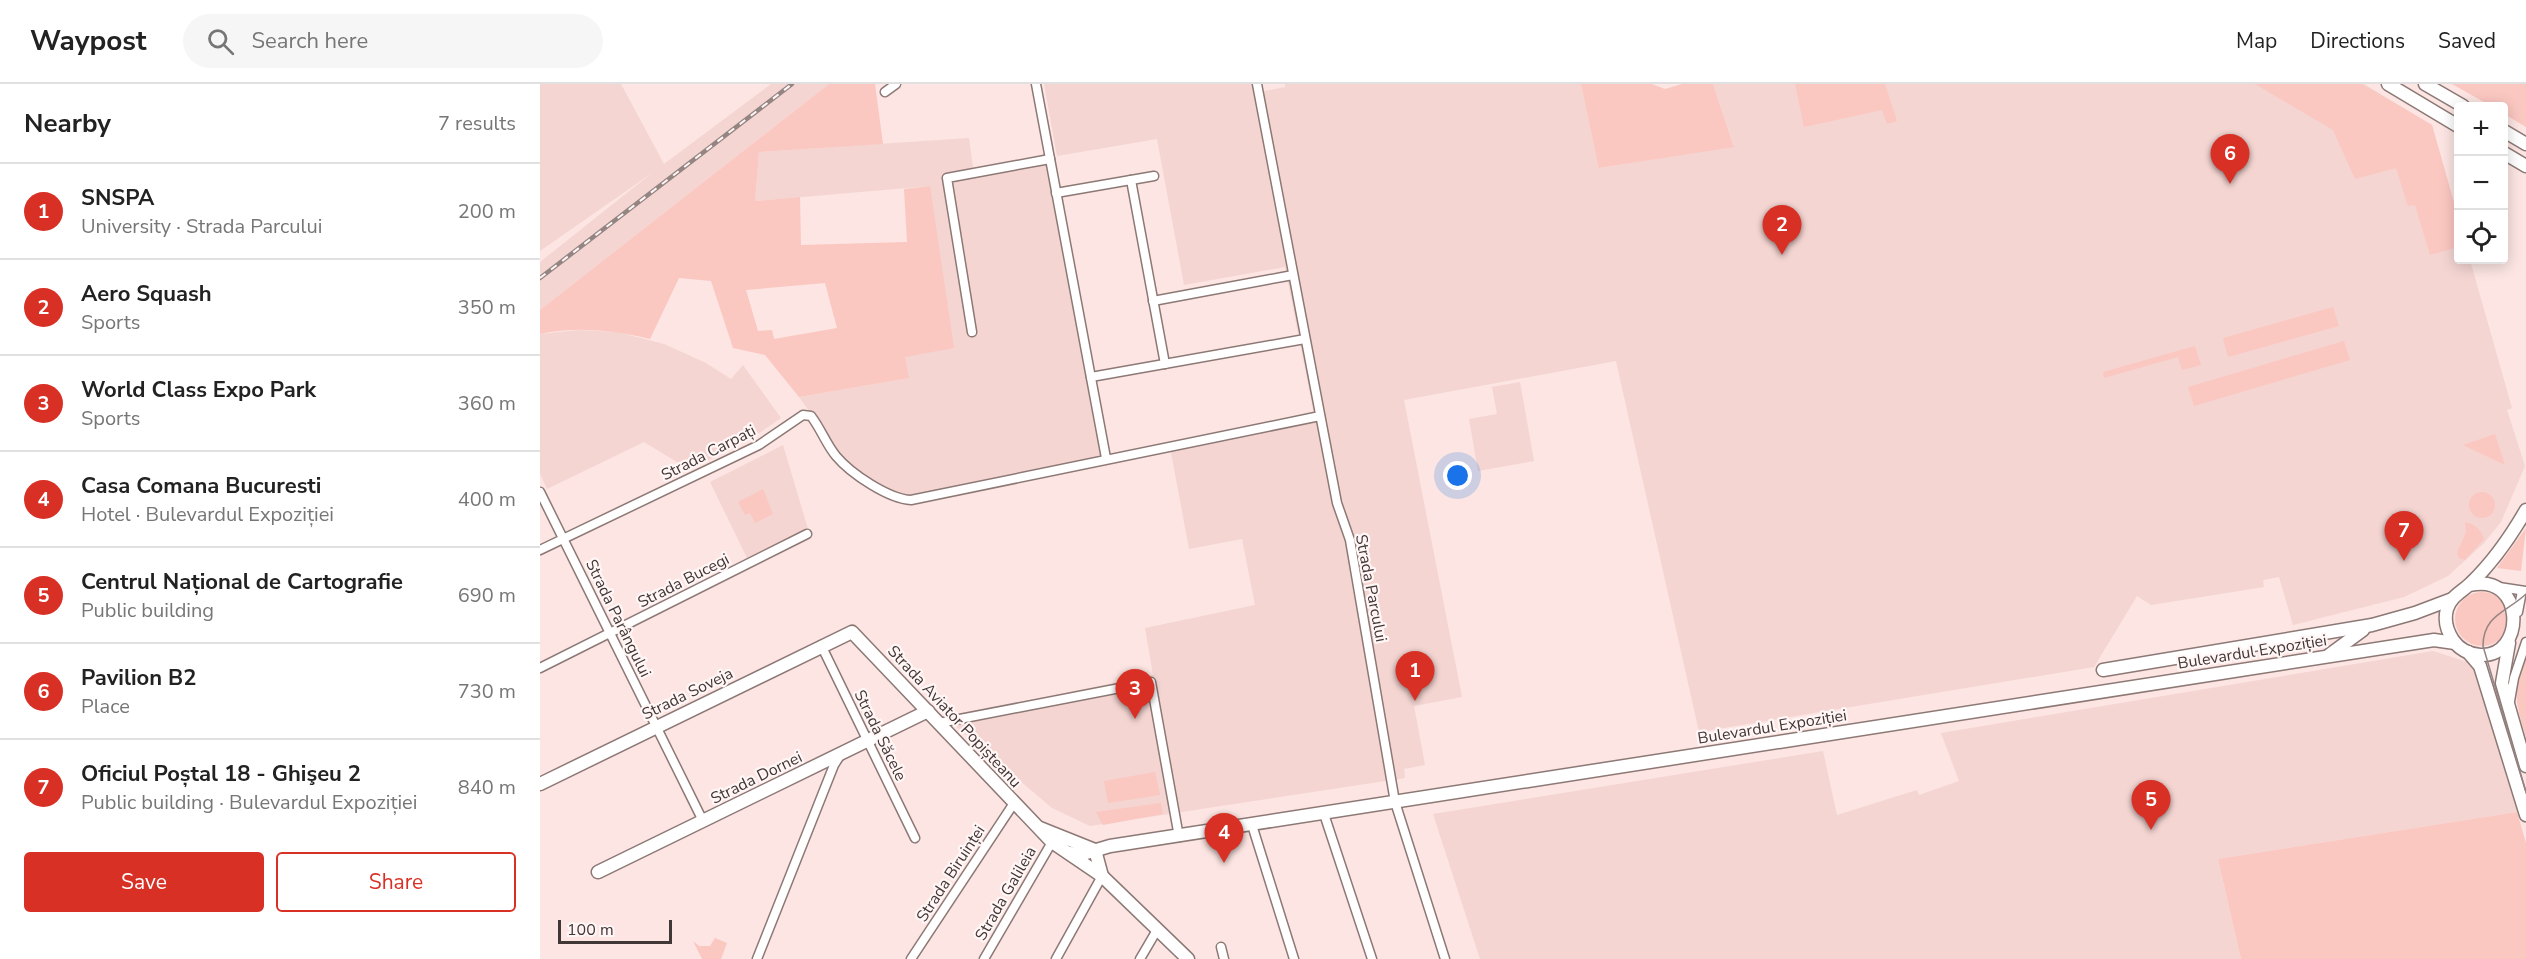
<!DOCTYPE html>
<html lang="en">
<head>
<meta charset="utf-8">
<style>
	body { margin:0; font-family:"Nunito Sans",sans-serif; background:#f6f6f6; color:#222 }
	.controls { position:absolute; right:18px; top:18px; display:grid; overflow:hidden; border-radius:6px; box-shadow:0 3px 15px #0003 }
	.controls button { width:54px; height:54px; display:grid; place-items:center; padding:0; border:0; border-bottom:2px solid #e0e0e0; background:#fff; color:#222; font:30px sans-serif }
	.scale { position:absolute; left:18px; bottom:15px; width:114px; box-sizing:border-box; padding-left:6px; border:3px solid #403736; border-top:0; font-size:16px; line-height:21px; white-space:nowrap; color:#403736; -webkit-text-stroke:4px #fff6f5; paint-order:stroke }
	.you { position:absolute; left:918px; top:392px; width:21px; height:21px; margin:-15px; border:4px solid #fff; border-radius:50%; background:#1a73e8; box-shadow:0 0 0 9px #1a73e833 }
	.badge { display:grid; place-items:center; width:39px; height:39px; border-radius:50%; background:#d93025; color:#fff; font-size:20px; font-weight:700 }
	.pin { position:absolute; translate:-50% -50px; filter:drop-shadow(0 2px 3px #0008) }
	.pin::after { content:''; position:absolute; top:32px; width:21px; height:18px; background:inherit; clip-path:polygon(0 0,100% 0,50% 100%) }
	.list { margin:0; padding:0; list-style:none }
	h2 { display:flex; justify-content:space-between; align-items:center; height:78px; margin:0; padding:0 24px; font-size:26px }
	h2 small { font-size:20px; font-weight:400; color:#767676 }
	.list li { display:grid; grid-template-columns:39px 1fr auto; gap:18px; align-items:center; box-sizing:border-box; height:96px; padding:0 24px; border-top:2px solid #e0e0e0 }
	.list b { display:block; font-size:22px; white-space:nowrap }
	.list p { margin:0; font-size:20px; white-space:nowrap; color:#767676 }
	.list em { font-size:20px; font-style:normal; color:#767676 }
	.actions { display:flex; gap:12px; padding:18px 24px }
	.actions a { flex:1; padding:14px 0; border:2px solid #d93025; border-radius:6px; text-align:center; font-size:21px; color:#d93025 }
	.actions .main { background:#d93025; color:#fff }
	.icon { flex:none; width:33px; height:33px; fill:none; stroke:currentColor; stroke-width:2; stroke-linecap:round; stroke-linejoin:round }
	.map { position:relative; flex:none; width:1986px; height:875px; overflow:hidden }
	header { display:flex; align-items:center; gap:36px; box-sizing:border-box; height:84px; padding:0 30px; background:#fff; border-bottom:2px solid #e0e0e0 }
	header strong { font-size:28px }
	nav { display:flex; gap:33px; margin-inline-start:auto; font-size:21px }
	.search { width:420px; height:54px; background:#f6f6f6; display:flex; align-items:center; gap:15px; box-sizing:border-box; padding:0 21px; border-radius:33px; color:#767676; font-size:22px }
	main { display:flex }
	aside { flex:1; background:#fff }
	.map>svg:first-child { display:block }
	.built { fill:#f4d5d2 }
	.green { fill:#fbc7c1; fill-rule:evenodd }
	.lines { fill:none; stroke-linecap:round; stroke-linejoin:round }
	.street-casing { stroke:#8c7875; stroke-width:11 }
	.secondary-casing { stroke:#8c7875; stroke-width:15 }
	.street { stroke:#fff; stroke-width:8 }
	.secondary { stroke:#fff; stroke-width:12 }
	.tram { stroke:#948583; stroke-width:1.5 }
	.rail-casing { stroke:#948583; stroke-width:4.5 }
	.rail { stroke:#fff6f5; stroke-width:2; stroke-dasharray:7; stroke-linecap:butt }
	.labels { text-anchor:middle; stroke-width:4.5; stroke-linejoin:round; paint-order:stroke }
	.street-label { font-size:16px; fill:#403736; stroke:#fff6f5 }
</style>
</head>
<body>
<header>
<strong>Waypost</strong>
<div class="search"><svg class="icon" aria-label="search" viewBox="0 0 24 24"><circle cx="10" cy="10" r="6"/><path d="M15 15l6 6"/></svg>Search here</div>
<nav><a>Map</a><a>Directions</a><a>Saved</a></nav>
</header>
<main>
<aside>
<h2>Nearby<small>7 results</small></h2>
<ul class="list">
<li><span class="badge">1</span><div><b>SNSPA</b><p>University · Strada Parcului</p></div><em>200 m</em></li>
<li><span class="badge">2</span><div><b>Aero Squash</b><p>Sports</p></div><em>350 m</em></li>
<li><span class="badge">3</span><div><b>World Class Expo Park</b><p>Sports</p></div><em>360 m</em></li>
<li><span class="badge">4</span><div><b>Casa Comana Bucuresti</b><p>Hotel · Bulevardul Expoziției</p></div><em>400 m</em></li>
<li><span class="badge">5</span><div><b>Centrul Național de Cartografie</b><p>Public building</p></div><em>690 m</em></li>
<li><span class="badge">6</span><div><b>Pavilion B2</b><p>Place</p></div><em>730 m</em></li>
<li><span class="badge">7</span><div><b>Oficiul Poștal 18 - Ghişeu 2</b><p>Public building · Bulevardul Expoziției</p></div><em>840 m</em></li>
</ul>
<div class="actions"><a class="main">Save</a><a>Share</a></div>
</aside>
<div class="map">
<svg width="1986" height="875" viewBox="0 0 1986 875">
	<rect width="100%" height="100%" fill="#fce5e2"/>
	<g class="built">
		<polygon points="0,0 81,0 124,80 231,0 289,0 0,226 0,178 112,89 0,167"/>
		<polygon points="504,0 711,0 714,9 745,3 745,0 1041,0 1060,84 1194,62 1173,0 1824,0 1892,41 1918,133 1918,176 1930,176 1972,324 1967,326 1985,382 1961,438 1944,459 1908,492 1864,513 1753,541 1739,493 1723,496 1724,503 1611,521 1597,512 1554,583 1159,648 1076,277 864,316 922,613 874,622 885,681 864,685 865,694 550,742 512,724 405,633 613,591 605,544 715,521 702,455 649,465 629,358 774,331 745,183 644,201 617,55 517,72"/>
		<polygon points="429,54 434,90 510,75 566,374 364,415 312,386 259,313 368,294 365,273 390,102 215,117 219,68"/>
		<polygon points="39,246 77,248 124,260 166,279 191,295 203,281 241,334 221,348 150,386 104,358 7,405 0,390 0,250"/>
		<polygon points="980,298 994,377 938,387 929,335 957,330 952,303"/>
		<polygon points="243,361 268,445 208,476 170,398"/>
		<polygon points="1893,567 1940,582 1977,728 1678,775 1701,875 940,875 893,730 1283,667 1297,731 1377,706 1379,711 1419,697 1401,649"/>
	</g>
	<g class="green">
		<path d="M 289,0 L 335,0 L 343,60 L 219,68 L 215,117 L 260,113 L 261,161 L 367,158 L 364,105 L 390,102 L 414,264 L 365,273 L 369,294 L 259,313 L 225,271 L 193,264 L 171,197 L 139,194 L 110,255 C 74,246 36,242 0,250 L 0,226 ZM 285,199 L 297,244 L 234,255 L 232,246 L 218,247 L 206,206 Z"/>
		<polygon points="1041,0 1112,0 1125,5 1142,0 1173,0 1194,63 1059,84"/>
		<polygon points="1255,0 1345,0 1357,37 1347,40 1342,26 1264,43"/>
		<polygon points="1715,0 1822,0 1892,41 1918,133 1918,163 1890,171 1875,121 1868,122 1856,84 1815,95 1793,46"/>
		<polygon points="1912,0 1986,0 1986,43 1964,30 1964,22 1951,22"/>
		<polygon points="1793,223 1799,242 1688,273 1683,254"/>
		<polygon points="1804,257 1810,276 1654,322 1648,303"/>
		<polygon points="1655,262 1661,281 1642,286 1638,273 1564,294 1563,288"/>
		<polygon points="1955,350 1965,381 1923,361"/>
		<polygon points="223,405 233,430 215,439 210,429 205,431 198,418"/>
		<circle cx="1942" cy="421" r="13"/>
		<path d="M 1925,438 C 1934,440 1941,445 1944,455 L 1925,476 L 1919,474 L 1917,469 L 1926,448 Z"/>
		<polygon points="1986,444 1981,487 1957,484"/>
		<circle cx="1942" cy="535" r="27"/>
		<path d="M 1986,572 L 1986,653 C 1976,621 1971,605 1986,572 Z"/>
		<polygon points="615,688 620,711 568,719 564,697"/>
		<polygon points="621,719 623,730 563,741 556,728"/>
		<polygon points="1977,728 1986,759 1986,875 1701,875 1678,775"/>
		<polygon points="175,854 187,859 181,875 162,875 153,857 159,862 170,862"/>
	</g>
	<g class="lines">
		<g class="street-casing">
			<g id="street">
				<polyline points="496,0 566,374"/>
				<polyline points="717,0 797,419 810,456 855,718 905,875"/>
				<polyline points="345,8 356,0"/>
				<polyline points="591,96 625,280"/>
				<polyline points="516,109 614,92"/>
				<polyline points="613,217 753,191"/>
				<polyline points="432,248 407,94 510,75"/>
				<polyline points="551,293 765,255"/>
				<polyline points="0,408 163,737"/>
				<path d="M 0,466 L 219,361 L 263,331 L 271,332 C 281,345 286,360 296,372 C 311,390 349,415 371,416 L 780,332"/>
				<polyline points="1959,503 1986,507"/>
				<polyline points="1978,528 1982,507"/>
				<polyline points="281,561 375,754"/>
				<polyline points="0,584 267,450"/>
				<polyline points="1970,617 1974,594 1986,558"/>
				<polyline points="399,639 611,598 639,753"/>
				<polyline points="784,730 832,875"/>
				<polyline points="712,741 754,875"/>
				<polyline points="681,863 684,875"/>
				<polyline points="217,875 294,681 301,670"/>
				<polyline points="371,875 474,719"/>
				<polyline points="444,875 512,758"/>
				<polyline points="516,875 562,792"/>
				<polyline points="600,875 617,846"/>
			</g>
		</g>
		<g class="secondary-casing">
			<g id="secondary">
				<polyline points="1848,0 1918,42"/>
				<polyline points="1885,0 1923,22"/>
				<polyline points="1964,47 1986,60"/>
				<polyline points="1964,69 1986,82"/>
				<path d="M 1930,501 C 1986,488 1986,574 1940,571 C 1929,570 1919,565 1913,556 C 1907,547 1904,536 1907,525 C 1912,511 1922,508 1931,499 C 1953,478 1971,452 1986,426"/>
				<polyline points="1969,559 1962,599 1986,682"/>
				<polyline points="1928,568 1940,582 1986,731"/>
				<polyline points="1789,571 1823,546"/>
				<polyline points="1563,586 1832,541 1875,529 1912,515"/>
				<polyline points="0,700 312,548 512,758 562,792 648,875"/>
				<polyline points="500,744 555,766 562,792"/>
				<polyline points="529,769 543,770 570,762 1894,556 1915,559"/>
				<polyline points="58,788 388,627"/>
			</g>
		</g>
		<use href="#street" class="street"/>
		<use href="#secondary" class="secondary"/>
		<path class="tram" d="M 1986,510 C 1967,528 1943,531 1943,562 L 1986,708"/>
		<g class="rail-casing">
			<polyline id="rail" points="0,194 252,0"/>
		</g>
		<use href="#rail" class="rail"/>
	</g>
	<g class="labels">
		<g class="street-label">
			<text transform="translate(168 368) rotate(-27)" y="6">Strada Carpați</text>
			<text transform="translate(143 496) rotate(-27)" y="6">Strada Bucegi</text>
			<text transform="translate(832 504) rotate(79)" y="6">Strada Parcului</text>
			<text transform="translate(79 534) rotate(64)" y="6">Strada Parângului</text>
			<text transform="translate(1712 567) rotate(-9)" y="6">Bulevardul Expoziției</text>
			<text transform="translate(147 609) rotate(-26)" y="6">Strada Soveja</text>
			<text transform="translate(415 632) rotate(47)" y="6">Strada Aviator Popișteanu</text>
			<text transform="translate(1232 642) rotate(-9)" y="6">Bulevardul Expoziției</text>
			<text transform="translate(341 651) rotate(64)" y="6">Strada Săcele</text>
			<text transform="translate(216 693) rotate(-26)" y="6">Strada Dornei</text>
			<text transform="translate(410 789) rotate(-57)" y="6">Strada Biruinței</text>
			<text transform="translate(465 809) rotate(-60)" y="6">Strada Galileia</text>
		</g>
	</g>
</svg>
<div class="controls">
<button>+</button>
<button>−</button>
<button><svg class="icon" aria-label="locate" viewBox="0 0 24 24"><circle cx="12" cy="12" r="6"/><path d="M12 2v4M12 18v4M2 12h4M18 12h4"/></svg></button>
</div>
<div class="scale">100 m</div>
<div class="you"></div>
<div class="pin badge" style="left:875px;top:617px">1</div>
<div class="pin badge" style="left:1242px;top:171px">2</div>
<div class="pin badge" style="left:595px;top:635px">3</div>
<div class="pin badge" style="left:684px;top:779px">4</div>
<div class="pin badge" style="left:1611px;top:746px">5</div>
<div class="pin badge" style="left:1690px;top:100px">6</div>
<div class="pin badge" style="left:1864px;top:477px">7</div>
</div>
</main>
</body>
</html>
